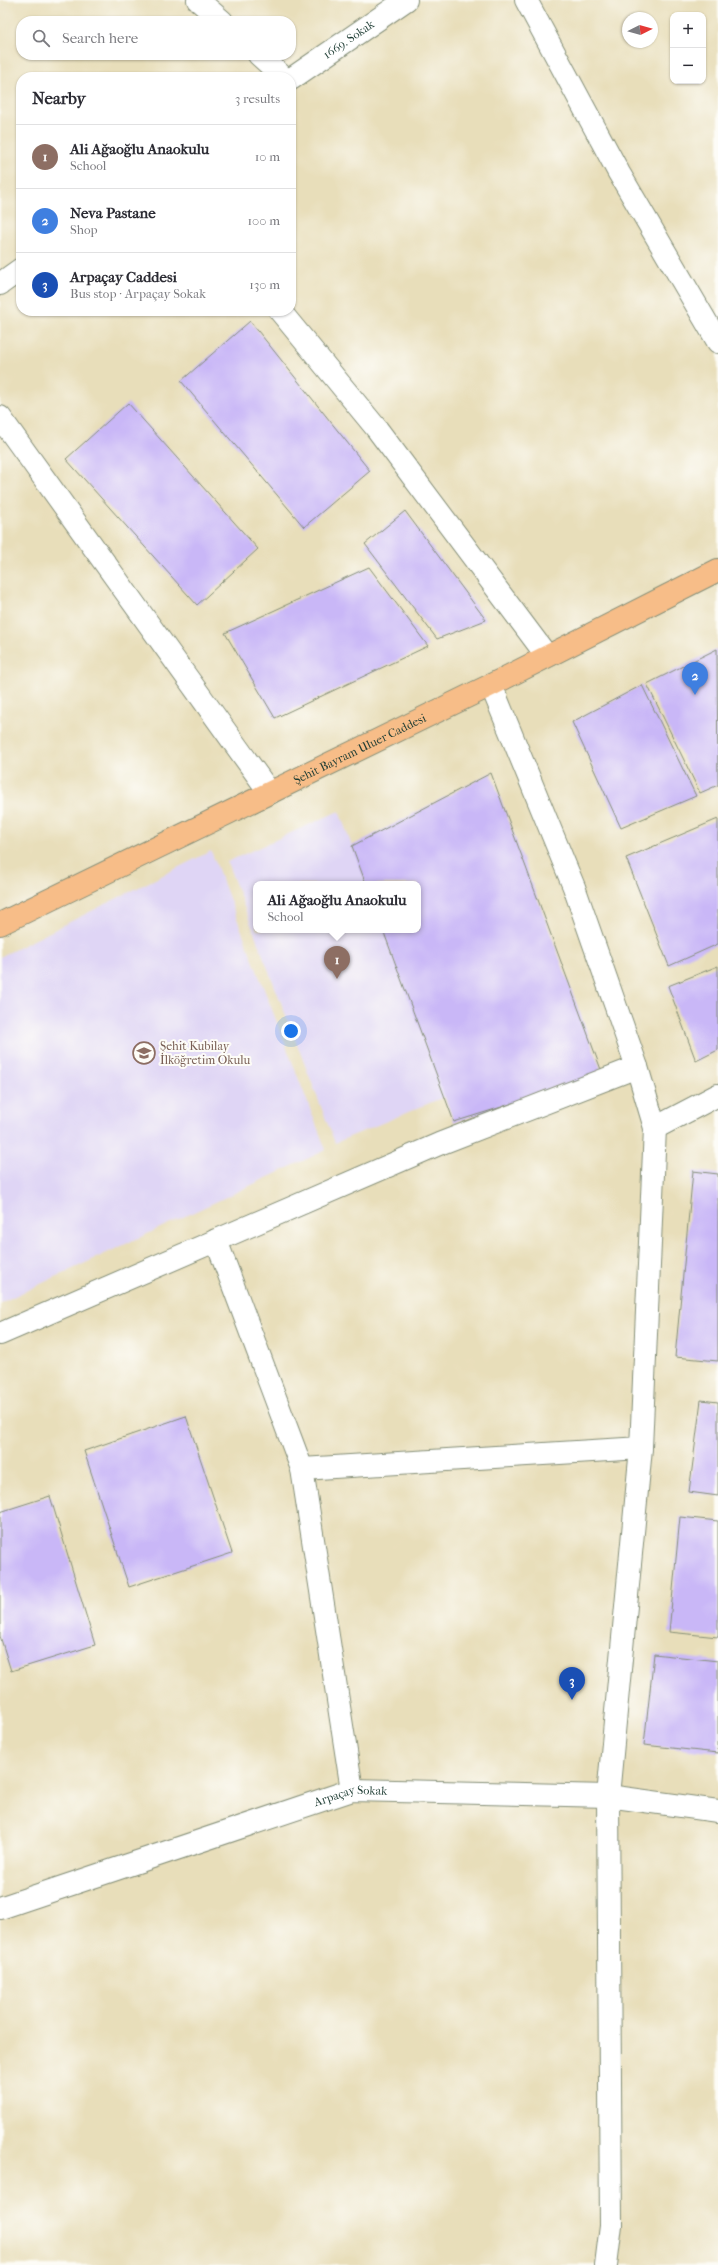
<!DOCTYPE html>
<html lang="en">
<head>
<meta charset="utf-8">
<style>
	body { margin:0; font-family:"IM FELL French Canon",serif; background:#f2f2f3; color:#2b2b33 }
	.controls { position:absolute; right:12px; top:12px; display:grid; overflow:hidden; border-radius:8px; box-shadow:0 1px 3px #0004 }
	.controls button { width:36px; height:36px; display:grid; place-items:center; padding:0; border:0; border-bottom:1px solid #e1e1e2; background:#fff; color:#2b2b33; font:20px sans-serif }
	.compass { position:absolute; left:622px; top:12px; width:36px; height:36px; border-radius:50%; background:#fff; box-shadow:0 1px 3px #0004; rotate:84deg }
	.you { position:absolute; left:291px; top:1031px; width:14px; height:14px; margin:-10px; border:3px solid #fff; border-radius:50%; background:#1a73e8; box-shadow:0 0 0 6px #1a73e833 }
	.badge { display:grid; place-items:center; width:26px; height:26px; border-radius:50%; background:#db2777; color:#fff; font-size:13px; font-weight:700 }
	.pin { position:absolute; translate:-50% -33px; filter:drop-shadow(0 1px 2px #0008) }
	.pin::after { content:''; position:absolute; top:21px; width:14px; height:12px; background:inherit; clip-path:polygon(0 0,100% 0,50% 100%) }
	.popup { position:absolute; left:253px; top:881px; width:168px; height:52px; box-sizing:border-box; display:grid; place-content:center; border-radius:8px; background:#fff; filter:drop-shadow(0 1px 3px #0005); font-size:13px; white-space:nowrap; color:#7c7c81 }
	.popup b { font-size:15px; color:#2b2b33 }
	.popup::after { content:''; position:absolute; left:50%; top:100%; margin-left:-8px; border:8px solid transparent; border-top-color:#fff }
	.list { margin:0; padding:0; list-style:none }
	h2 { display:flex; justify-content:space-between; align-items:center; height:52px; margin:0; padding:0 16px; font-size:17px }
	h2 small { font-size:13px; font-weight:400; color:#7c7c81 }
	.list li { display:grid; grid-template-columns:26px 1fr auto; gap:12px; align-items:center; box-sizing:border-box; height:64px; padding:0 16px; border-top:1px solid #e1e1e2 }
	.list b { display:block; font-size:15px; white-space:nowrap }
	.list p { margin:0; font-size:13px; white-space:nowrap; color:#7c7c81 }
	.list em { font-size:13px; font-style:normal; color:#7c7c81 }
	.icon { flex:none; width:22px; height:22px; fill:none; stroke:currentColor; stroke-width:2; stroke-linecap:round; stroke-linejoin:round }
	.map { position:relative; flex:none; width:718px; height:2265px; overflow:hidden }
	.search { position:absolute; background:#fff; box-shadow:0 1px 3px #0004; left:16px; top:16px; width:280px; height:44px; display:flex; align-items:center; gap:10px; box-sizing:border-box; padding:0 14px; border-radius:16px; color:#7c7c81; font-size:15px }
	.panel { position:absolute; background:#fff; box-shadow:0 1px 3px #0004; left:16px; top:72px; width:280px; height:244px; border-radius:16px }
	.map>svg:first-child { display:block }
	.built { fill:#dfd5f5 }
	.building { fill:#c9b7f7 }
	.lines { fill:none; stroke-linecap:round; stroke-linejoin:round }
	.minor-casing { stroke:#848e77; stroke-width:24 }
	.major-casing { stroke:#848e77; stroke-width:24 }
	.minor { stroke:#fff; stroke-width:22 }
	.major { stroke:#f7bd88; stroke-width:22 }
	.labels { text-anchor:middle; stroke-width:4; stroke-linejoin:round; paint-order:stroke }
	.street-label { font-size:12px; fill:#1f3d34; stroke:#fdfcf7 }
	.education-label { font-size:12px; fill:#785e54; stroke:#fdfcf7; text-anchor:start }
</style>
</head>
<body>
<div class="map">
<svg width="718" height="2265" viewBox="0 0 718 2265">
	<rect width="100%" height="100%" fill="#fdfcf7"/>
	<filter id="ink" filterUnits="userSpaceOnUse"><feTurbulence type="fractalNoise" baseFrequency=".025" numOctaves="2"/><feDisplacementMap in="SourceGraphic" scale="8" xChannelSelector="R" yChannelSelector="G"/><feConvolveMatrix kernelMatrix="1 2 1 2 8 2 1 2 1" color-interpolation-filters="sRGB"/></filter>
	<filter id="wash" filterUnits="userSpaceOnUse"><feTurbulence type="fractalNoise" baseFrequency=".012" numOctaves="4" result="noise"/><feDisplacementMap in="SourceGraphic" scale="16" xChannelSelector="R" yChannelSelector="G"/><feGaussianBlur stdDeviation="0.9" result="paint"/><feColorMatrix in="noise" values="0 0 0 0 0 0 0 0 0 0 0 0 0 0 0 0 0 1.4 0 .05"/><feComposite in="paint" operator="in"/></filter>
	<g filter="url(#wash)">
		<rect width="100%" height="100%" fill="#e8deba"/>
		<g class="built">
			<polygon points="339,811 366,884 256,884 256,930 383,930 446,1096 335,1143 227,862"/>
			<polygon points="211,851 326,1150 0,1303 0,957"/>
		</g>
		<g id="blocks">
			<g class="building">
				<polygon points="250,321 370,471 304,527 181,381"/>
				<polygon points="128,403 258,549 197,605 66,459"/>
				<polygon points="405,511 486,620 437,639 365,544"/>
				<polygon points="369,567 428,646 275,718 225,633"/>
				<polygon points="717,649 718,785 700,793 647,684"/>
				<polygon points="642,685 696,796 621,828 572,722"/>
				<polygon points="491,773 603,1075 454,1122 383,930 418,930 418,884 366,884 352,846"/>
				<polygon points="718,819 718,944 669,966 626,858"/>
				<polygon points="718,966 718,1050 696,1061 668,986"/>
				<polygon points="693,1171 718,1174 718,1361 675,1357"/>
				<polygon points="701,1400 718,1402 718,1496 689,1492"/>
				<polygon points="186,1416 232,1553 129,1587 84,1451"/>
				<polygon points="50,1496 95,1645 11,1671 0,1636 0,1512"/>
				<polygon points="680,1517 718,1521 718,1637 669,1632"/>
				<polygon points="654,1654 718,1661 718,1753 644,1745"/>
			</g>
		</g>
	</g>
	<g filter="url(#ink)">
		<use href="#blocks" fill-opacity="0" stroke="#848e77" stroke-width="1"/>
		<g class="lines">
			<g class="minor-casing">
				<g id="minor">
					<polyline points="198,0 222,21"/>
					<polyline points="526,0 619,173 718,342"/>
					<polyline points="259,55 283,77"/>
					<path id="s1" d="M 291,79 L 406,0"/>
					<polyline points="0,284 21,269"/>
					<polyline points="280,311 377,429 547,656"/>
					<polyline points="0,417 270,793"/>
					<polyline points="491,685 574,887 637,1067 655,1128 641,1448 608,1796 611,2225 606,2265"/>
					<polyline points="655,1128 718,1095"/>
					<polyline points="216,1240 302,1469 352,1790"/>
					<polyline points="0,1334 439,1144 637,1067"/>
					<polyline points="302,1469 641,1448"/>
					<path id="s2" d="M 0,1908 L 352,1790 L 608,1796 L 718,1811"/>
				</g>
			</g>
			<g class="major-casing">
				<g id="major">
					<path id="s3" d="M 0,924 L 491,685 L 718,570"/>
				</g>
			</g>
			<use href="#minor" class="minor"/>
			<use href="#major" class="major"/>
		</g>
	</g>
	<defs>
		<g id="school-ring" transform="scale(1.15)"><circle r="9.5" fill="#fdfcf7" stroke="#8d6e63" stroke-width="1.5"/><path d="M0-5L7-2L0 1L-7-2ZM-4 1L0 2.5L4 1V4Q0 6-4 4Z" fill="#8d6e63"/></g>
	</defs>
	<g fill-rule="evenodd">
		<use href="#school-ring" x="144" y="1053"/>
	</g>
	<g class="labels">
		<g class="street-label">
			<text dy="4" stroke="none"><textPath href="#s1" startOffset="70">1669. Sokak</textPath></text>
			<text dy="4" stroke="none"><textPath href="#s3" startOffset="400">Şehit Bayram Uluer Caddesi</textPath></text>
			<text dy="4" stroke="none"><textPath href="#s2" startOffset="369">Arpaçay Sokak</textPath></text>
		</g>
		<g class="education-label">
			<text x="160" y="1050">Şehit Kubilay<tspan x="160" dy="14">İlköğretim Okulu</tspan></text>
		</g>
	</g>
</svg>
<div class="controls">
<button>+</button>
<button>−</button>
</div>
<svg class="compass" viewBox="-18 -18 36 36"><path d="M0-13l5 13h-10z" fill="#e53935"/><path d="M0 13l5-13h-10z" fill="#7c7c81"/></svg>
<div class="you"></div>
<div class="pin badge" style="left:337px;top:979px;background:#8d6e63">1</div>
<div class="popup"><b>Ali Ağaoğlu Anaokulu</b>School</div>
<div class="pin badge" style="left:695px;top:695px;background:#3f7fe0">2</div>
<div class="pin badge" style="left:572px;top:1700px;background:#1a4fb4">3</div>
<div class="search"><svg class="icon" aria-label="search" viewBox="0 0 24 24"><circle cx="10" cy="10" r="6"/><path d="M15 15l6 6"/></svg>Search here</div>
<section class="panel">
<h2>Nearby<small>3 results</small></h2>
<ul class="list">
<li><span class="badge" style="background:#8d6e63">1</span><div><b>Ali Ağaoğlu Anaokulu</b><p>School</p></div><em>10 m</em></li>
<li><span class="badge" style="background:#3f7fe0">2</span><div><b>Neva Pastane</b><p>Shop</p></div><em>100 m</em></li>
<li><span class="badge" style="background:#1a4fb4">3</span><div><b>Arpaçay Caddesi</b><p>Bus stop · Arpaçay Sokak</p></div><em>130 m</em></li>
</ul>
</section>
</div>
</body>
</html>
